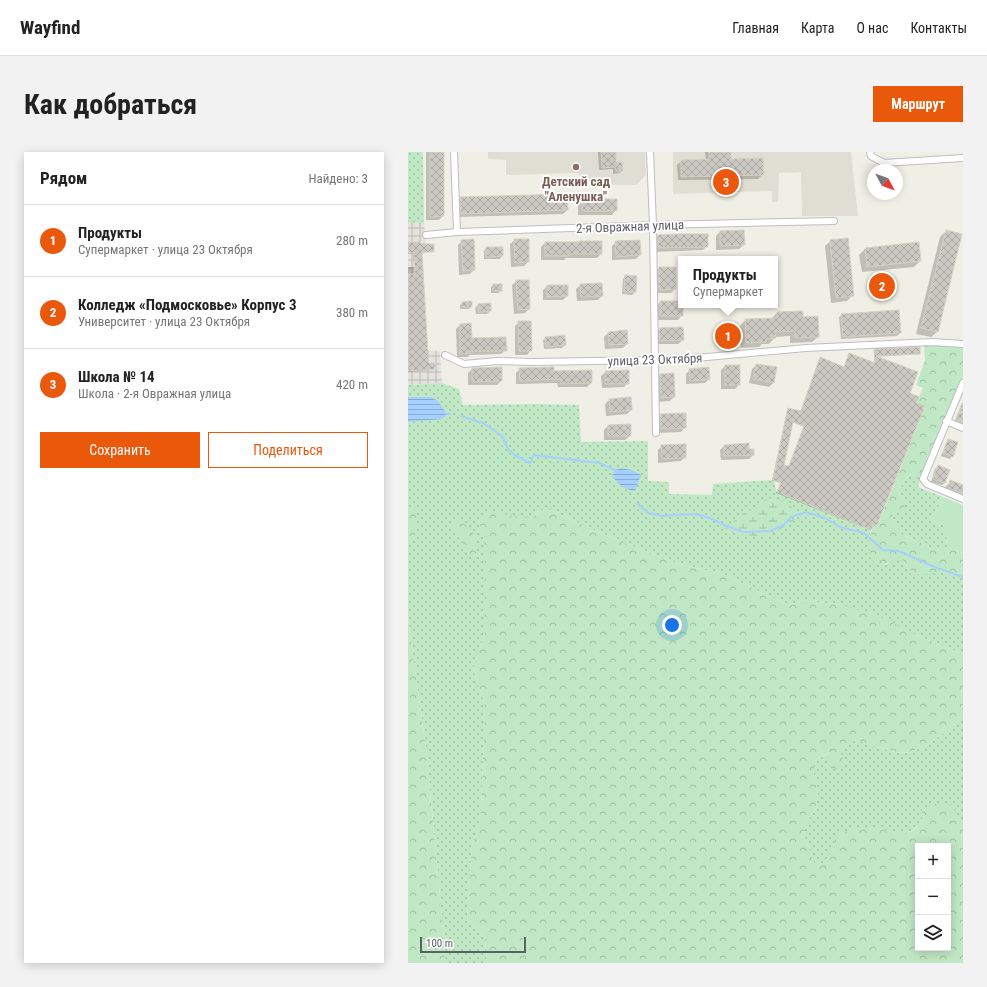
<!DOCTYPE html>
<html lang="ru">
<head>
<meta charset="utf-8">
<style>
	body { margin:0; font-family:"Roboto Condensed",sans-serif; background:#f2f2f2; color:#222 }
	.controls { position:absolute; right:12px; bottom:12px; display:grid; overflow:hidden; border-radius:0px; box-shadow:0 2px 10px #0003 }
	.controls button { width:36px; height:36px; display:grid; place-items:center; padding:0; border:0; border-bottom:1px solid #e0e0e0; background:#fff; color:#222; font:20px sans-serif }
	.compass { position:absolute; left:459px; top:12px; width:36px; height:36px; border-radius:50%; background:#fff; box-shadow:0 2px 10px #0003; rotate:131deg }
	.scale { position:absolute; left:12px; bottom:10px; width:106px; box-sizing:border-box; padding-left:4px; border:2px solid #5d6066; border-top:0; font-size:11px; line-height:14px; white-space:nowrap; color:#5d6066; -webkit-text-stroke:3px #fff; paint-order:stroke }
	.you { position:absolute; left:264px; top:473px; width:14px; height:14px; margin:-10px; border:3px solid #fff; border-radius:50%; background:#1a73e8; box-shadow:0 0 0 6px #1a73e833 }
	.badge { display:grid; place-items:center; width:26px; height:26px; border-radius:50%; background:#ea580c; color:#fff; font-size:13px; font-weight:700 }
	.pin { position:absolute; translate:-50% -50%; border:2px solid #fff; box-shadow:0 1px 4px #0006 }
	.popup { position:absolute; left:270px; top:104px; width:100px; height:52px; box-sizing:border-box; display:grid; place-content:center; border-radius:0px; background:#fff; filter:drop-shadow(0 1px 3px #0005); font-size:13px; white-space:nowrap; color:#767676 }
	.popup b { font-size:15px; color:#222 }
	.popup::after { content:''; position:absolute; left:50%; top:100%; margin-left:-8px; border:8px solid transparent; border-top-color:#fff }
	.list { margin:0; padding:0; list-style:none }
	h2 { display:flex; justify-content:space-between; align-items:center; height:52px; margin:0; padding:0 16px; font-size:17px }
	h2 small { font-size:13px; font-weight:400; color:#767676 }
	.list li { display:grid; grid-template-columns:26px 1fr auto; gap:12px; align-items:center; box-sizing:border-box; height:72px; padding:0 16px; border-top:1px solid #e0e0e0 }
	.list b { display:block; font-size:15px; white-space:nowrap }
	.list p { margin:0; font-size:13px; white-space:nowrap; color:#767676 }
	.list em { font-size:13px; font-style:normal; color:#767676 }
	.actions { display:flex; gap:8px; padding:12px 16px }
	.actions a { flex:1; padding:9px 0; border:1px solid #ea580c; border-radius:0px; text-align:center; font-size:14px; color:#ea580c }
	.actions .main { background:#ea580c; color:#fff }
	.icon { flex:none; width:22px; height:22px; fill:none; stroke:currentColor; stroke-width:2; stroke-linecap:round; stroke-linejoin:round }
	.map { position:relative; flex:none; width:555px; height:811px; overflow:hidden; border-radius:0px }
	header { display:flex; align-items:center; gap:24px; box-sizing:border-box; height:56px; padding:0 20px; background:#fff; border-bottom:1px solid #e0e0e0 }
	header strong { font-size:19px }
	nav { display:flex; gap:22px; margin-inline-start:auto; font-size:14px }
	.intro { display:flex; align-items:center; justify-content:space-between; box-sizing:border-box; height:96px; padding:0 24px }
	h1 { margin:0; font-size:28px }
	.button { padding:10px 18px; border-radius:0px; background:#ea580c; color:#fff; font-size:14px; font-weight:700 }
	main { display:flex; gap:24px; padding:0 24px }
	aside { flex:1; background:#fff; border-radius:0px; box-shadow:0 2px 10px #0003 }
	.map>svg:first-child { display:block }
	.industrial { fill:url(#industrial-grid) }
	.education { fill:#e0ded3 }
	.grass { fill:url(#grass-dots) }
	.forest { fill:url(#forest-crowns); fill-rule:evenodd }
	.wetland { fill:url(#wetland-marsh) }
	.green { fill:#c1e8c5 }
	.water { fill:url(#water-rules) }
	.shadow { fill:#0003; fill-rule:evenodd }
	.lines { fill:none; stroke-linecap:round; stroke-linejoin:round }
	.stream { stroke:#a6d0ff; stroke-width:2 }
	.building { fill:url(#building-cross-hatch); stroke:#d5d1c3; fill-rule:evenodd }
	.street-casing { stroke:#bdbec4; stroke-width:8 }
	.street { stroke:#fff; stroke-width:6 }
	.education-dot { fill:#8d6e63; stroke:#fff; stroke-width:1.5 }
	.labels { text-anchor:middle; stroke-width:3.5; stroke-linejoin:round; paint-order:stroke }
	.education-label { font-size:13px; font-weight:bold; fill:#785e54; stroke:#fff }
	.street-label { font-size:13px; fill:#5d6066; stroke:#fff }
</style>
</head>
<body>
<header>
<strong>Wayfind</strong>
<nav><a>Главная</a><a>Карта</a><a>О нас</a><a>Контакты</a></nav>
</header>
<div class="intro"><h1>Как добраться</h1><a class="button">Маршрут</a></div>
<main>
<aside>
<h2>Рядом<small>Найдено: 3</small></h2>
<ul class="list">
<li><span class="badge">1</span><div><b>Продукты</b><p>Супермаркет · улица 23 Октября</p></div><em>280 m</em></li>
<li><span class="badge">2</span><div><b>Колледж «Подмосковье» Корпус 3</b><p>Университет · улица 23 Октября</p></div><em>380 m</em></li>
<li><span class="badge">3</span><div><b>Школа № 14</b><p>Школа · 2-я Овражная улица</p></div><em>420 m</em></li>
</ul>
<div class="actions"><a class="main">Сохранить</a><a>Поделиться</a></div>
</aside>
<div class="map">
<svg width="555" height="811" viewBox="0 0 555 811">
	<defs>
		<pattern id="industrial-grid" width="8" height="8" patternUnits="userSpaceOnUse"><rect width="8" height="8" fill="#e4e2dd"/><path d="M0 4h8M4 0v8" fill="none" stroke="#bcbbb7"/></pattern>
		<pattern id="grass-dots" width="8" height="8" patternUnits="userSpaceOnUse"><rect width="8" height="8" fill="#c1e8c5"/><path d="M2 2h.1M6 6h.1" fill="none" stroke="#a0bfa4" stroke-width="1.8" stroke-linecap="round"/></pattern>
		<pattern id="forest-crowns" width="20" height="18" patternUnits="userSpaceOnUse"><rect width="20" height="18" fill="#c1e8c5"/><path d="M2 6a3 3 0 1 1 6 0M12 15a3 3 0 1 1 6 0" fill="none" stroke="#a0bfa4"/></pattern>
		<pattern id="wetland-marsh" width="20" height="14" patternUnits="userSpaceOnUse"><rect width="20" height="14" fill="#c1e8c5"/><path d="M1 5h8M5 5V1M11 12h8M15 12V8" fill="none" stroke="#a0bfa4"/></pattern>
		<pattern id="water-rules" width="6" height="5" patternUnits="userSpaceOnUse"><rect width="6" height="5" fill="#a6d0ff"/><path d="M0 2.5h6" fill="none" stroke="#8aacd2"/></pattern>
		<pattern id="building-cross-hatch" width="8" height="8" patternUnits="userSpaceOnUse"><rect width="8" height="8" fill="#cbc9c2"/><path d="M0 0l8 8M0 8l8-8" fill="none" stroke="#a8a7a1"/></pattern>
	</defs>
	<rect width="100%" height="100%" fill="#f0efe5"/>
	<polygon class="industrial" points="16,70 18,92 26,92 26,100 18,100 14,103 20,198 32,199 34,231 0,233 0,71"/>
	<g class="education">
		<polygon points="80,0 237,0 238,23 228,33 182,33 169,21 98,23 98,8 80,7"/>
		<polygon points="265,0 443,0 450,64 394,64 393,20 371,21 370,50 364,50 364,39 265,42"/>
	</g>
	<g class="grass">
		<polygon points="0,0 15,0 16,70 0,71"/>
		<polygon points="34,231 51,237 55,253 128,252 171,253 173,290 240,289 240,329 261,330 261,342 304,343 305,332 365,328 369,340 463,378 461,385 477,413 486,408 495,408 500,417 541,421 555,430 555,502 433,453 395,448 388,452 380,453 317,423 268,411 204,386 142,358 131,359 126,366 71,369 77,393 77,481 65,517 77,553 73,659 71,673 64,693 59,767 77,786 79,811 38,811 19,605 0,465 0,233"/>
		<polygon points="502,323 513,326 510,335 535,345 524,368 537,374 540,395 530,399 493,382 484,369 485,360 498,350 491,340 496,329"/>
		<path d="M 555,564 L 555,667 L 514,672 L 497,683 L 471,677 L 429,684 C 425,696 423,706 412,713 L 406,711 L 396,682 L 399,669 L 408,657 L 410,641 L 406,624 L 406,609 L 448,588 C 457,591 488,601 495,601 C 519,598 538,579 555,564 Z"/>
	</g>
	<g class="forest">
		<path d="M 516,191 L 555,192 L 555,224 L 513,326 L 502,323 L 496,329 L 491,340 L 498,350 L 495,359 L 485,360 L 484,369 L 493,382 L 530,399 L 540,395 L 555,401 L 555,430 C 537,419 533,417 513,424 L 500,417 L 495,408 C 484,408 478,413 467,413 C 460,396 459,389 466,372 L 469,373 L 472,368 L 517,255 L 508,251 L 515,236 L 508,233 L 517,208 Z"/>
		<path d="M 3,354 C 15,363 5,380 2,391 L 0,391 L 0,356 Z"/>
		<path d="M 142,358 L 204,386 L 268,411 L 317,423 L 380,453 L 388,452 L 395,448 L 433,453 L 466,462 L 515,486 L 555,502 L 555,564 C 538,579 519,598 495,601 C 488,601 457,591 448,588 L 432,597 L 436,610 L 429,617 L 420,615 L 421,601 L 406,609 L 406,624 L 410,641 L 408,657 L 399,669 L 396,682 L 406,711 L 412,713 C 423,706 425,696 428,684 L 445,676 L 471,677 L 498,683 L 514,672 L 514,657 L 529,651 L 544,653 L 550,667 L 555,667 L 555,811 L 79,811 L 77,786 L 59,767 L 64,693 L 71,673 L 73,659 L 77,553 L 65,517 L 77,481 L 77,393 L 71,369 L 75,362 L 81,359 L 115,366 L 126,366 L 131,359 ZM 510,694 L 540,694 L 540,796 L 510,796 Z"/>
		<path d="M 44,366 C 60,371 75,387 67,405 L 62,403 L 56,395 L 43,373 Z"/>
		<polygon points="0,465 19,605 38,811 0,811"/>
	</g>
	<path class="wetland" d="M 360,346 C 372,348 381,351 389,360 L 387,367 C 380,372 372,379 363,382 C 350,386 327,384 317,376 L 337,360 L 347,357 L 352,351 Z"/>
	<polygon class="green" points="535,345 555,353 555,401 540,395 537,374 524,368"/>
	<g class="water">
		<polygon points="0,245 23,245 30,249 39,262 34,267 0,270"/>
		<path d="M 215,316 L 226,319 L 233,323 L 227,339 C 217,338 209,332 204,323 L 207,318 Z"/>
	</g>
	<g class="shadow">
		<polygon points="18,0 35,0 35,64 31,68 18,68"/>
		<polygon points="190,0 207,0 207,11 214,19 211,21 205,22 205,17 191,18"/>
		<polygon points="297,0 322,0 322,8 355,22 350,27 270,28 269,13 274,9 298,8"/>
		<polygon points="174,45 182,48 208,58 204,63 170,63 170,49"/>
		<polygon points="53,46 159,58 155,62 49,65 48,51"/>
		<polygon points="335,79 336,93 331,97 308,98 308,84 312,80"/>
		<polygon points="538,79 553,83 529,180 523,185 508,182 532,85"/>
		<polygon points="250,84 299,94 295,98 246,100 246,88"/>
		<polygon points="107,88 120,88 120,110 116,114 103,115 102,92"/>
		<polygon points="54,89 66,118 62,122 51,123 50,93"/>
		<polygon points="423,89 445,143 439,149 423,151 417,94"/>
		<polygon points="193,90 193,102 189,106 158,106 156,108 133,108 133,95 137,91"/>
		<polygon points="208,90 232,103 228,107 204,108 204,94"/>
		<polygon points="0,91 12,93 25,99 13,100 20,212 26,217 25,218 0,220 0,115 6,115 5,102 0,102"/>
		<polygon points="78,96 94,96 94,104 92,107 76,107 76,99"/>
		<polygon points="457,97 512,109 506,115 454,120 451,103"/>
		<polygon points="251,116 267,137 263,141 247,141 247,120"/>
		<polygon points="217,124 228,125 227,140 224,143 214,142 215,127"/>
		<polygon points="109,129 121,157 117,161 106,162 104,133"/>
		<polygon points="85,133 93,138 91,141 83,141 83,135"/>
		<polygon points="173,133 194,144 190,148 169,149 168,137"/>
		<polygon points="139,134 159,144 155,148 135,148 135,138"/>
		<polygon points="55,150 63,155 61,157 52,157 52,153"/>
		<polygon points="252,150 273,150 274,163 270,168 249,168 248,155"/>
		<polygon points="82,152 82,159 79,162 68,162 67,156 70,153"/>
		<polygon points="369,161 410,185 404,190 382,191 382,184 367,185 361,192 354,192 351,195 333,196 332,174 337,168 363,167"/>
		<polygon points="434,163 492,181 489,184 433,187 431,165"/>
		<polygon points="111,170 123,198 119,203 107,203 107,174"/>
		<polygon points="52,173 63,187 98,198 93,202 62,203 59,205 49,205 48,177"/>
		<polygon points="252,177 275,188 270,192 248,192 247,181"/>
		<polygon points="200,181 219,192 215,196 197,197 196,185"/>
		<polygon points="138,186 157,193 154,196 136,197 135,188"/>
		<path d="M 467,198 L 511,202 L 467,205 L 468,373 L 467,374 L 464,373 L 462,378 L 368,341 L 373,331 L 364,329 L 379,258 L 380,257 L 392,260 L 412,207 L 436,216 L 466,212 ZM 384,270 L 396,275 L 380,315 L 375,314 Z"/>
		<polygon points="348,213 365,231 361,235 341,231 344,217"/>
		<polygon points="317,214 331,233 327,237 313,237 313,218"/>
		<polygon points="64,217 93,229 89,233 60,233 60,221"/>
		<polygon points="112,217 145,220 183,231 179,235 150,235 149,231 108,232 108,221"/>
		<polygon points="282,218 301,227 297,231 278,232 278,222"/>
		<polygon points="198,220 220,231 216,235 194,236 193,224"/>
		<polygon points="252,223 266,245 262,249 249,250 248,227"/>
		<polygon points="201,248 223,258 219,262 198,264 197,252"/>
		<polygon points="552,258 555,259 555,274 546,271 550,261"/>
		<polygon points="253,263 277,275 273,280 249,281 248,267"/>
		<polygon points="200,274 222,284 217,288 196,288 196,278"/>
		<polygon points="540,288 544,304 542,307 533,304 538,291"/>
		<polygon points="254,294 277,305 273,309 250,311 250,298"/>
		<polygon points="316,294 340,298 345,303 341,307 313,308 312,298"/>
		<polygon points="530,314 537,331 534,333 523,330 527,317"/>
		<polygon points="543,330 555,334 555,349 536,340 538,334"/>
	</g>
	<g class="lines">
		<g class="stream">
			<polyline points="39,262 42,262"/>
			<polyline points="53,264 75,271 94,284 100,297 108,304 122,311 126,303 191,311 207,318"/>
			<polyline points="230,352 234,356 241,361 253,364 287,362 304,367 316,373 336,380 362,379 376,373 383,365 398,360 417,366 432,375 456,381 475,398 491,399 524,414 555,425"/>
		</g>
	</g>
	<g class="building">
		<polygon points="22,0 36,0 36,64 22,65"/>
		<polygon points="193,0 208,0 208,10 214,10 215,19 208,19 207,15 194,16"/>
		<polygon points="301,0 323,0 323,7 355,6 356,23 273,25 273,8 301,7"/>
		<polygon points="159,42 160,58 53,62 52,45"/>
		<polygon points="174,44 183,44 183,47 209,47 209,59 174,59"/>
		<polygon points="336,78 337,93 312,94 312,79"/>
		<polygon points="538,78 554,82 530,180 513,176"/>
		<polygon points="271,82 300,82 300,95 250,96 250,83"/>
		<polygon points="440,86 446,144 428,146 422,88"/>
		<polygon points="66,87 67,118 55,119 53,88"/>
		<polygon points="106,87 121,87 121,110 107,111"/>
		<polygon points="232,88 233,103 208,105 207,89"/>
		<polygon points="171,89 194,89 194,102 161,102 161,104 137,104 137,90 171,90"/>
		<polygon points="0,90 12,90 13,92 26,92 26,100 14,100 20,204 21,211 27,211 27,217 0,219 0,122 7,122 6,101 0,101"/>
		<polygon points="511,90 513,109 459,115 457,96"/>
		<polygon points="78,95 95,95 95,104 78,105"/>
		<polygon points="251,115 268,115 268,137 251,138"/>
		<polygon points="217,123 229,124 228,140 216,140"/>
		<polygon points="108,128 121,128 122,157 110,158"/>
		<polygon points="194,131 195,144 173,145 172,132"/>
		<rect x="85" y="132" width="9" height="7"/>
		<polygon points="139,133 160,133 160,144 139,145"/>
		<polygon points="64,149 64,155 54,155 54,150"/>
		<polygon points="252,149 273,149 273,153 275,153 275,164 252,164"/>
		<polygon points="83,151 83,159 70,160 70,152"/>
		<polygon points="491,158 493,181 435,185 433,162"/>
		<polygon points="395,159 395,165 410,164 411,185 387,186 387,179 367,180 368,186 358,187 358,190 338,191 337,167 369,166 369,160"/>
		<polygon points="110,169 123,169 124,199 111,199"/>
		<polygon points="63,171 64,186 98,185 99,199 64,199 64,201 52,202 52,172"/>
		<polygon points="275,175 276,188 252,189 251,176"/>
		<polygon points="219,178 220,192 201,193 200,180"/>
		<polygon points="157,183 158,193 138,195 137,185"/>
		<path d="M 512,195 L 512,202 L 468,204 L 510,220 L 502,241 L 511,245 L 508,251 L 517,254 L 469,373 L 466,372 L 463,378 L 369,340 L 373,330 L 365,328 L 380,256 L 393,259 L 412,205 L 436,215 L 441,201 L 467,211 L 466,197 ZM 385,270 L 396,274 L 381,314 L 376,313 Z"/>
		<polygon points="348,212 369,215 366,231 345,227"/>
		<rect x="317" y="213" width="15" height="20"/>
		<polygon points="94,215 94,229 64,230 64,216"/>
		<polygon points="146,215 146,219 184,218 184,231 153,232 153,227 112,229 111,216"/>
		<polygon points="301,215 302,227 282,229 281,217"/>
		<polygon points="221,218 221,232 197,232 197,219"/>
		<polygon points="266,221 267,245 253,246 252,222"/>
		<polygon points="223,245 224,258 202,260 201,247"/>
		<polygon points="554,251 555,251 555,271 548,268"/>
		<polygon points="278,261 278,276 253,277 252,262"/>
		<polygon points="223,272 223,284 200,284 200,273"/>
		<polygon points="540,287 550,290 545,305 535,301"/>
		<polygon points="341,291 341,297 346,297 346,303 316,304 316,293"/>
		<polygon points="278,292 278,306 254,307 253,293"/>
		<polygon points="530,313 542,318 537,331 525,327"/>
		<polygon points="542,328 555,333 555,342 540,336"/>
	</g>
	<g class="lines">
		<g class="street-casing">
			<g id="street">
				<polyline points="46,0 49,80"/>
				<polyline points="242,0 245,73 248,281"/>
				<polyline points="462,0 463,4 476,11 555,6"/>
				<polyline points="18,83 49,80 248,73 426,69"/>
				<polyline points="37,203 56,212 89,209 124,210 248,208 299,205 398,196 524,190 555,192"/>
				<polyline points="555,231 515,327 519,332 555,347"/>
				<polyline points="538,269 555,276"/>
			</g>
		</g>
		<use href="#street" class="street"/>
	</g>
	<circle class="education-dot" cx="168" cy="15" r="4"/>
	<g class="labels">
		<g class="education-label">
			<text x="168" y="34">Детский сад<tspan x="168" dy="15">"Аленушка"</tspan></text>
		</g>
		<g class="street-label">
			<text transform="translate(222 74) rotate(-2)" y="5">2-я Овражная улица</text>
			<text transform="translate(247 207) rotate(-2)" y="5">улица 23 Октября</text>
		</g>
	</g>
</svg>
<div class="controls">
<button>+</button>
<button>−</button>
<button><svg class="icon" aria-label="layers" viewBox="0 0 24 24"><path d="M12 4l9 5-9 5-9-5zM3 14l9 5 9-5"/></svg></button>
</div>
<svg class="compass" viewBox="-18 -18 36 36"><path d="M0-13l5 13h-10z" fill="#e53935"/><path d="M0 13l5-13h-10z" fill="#767676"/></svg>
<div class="scale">100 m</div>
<div class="you"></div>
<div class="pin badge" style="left:320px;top:184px">1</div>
<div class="popup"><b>Продукты</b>Супермаркет</div>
<div class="pin badge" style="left:474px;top:134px">2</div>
<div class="pin badge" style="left:318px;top:30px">3</div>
</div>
</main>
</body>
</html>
